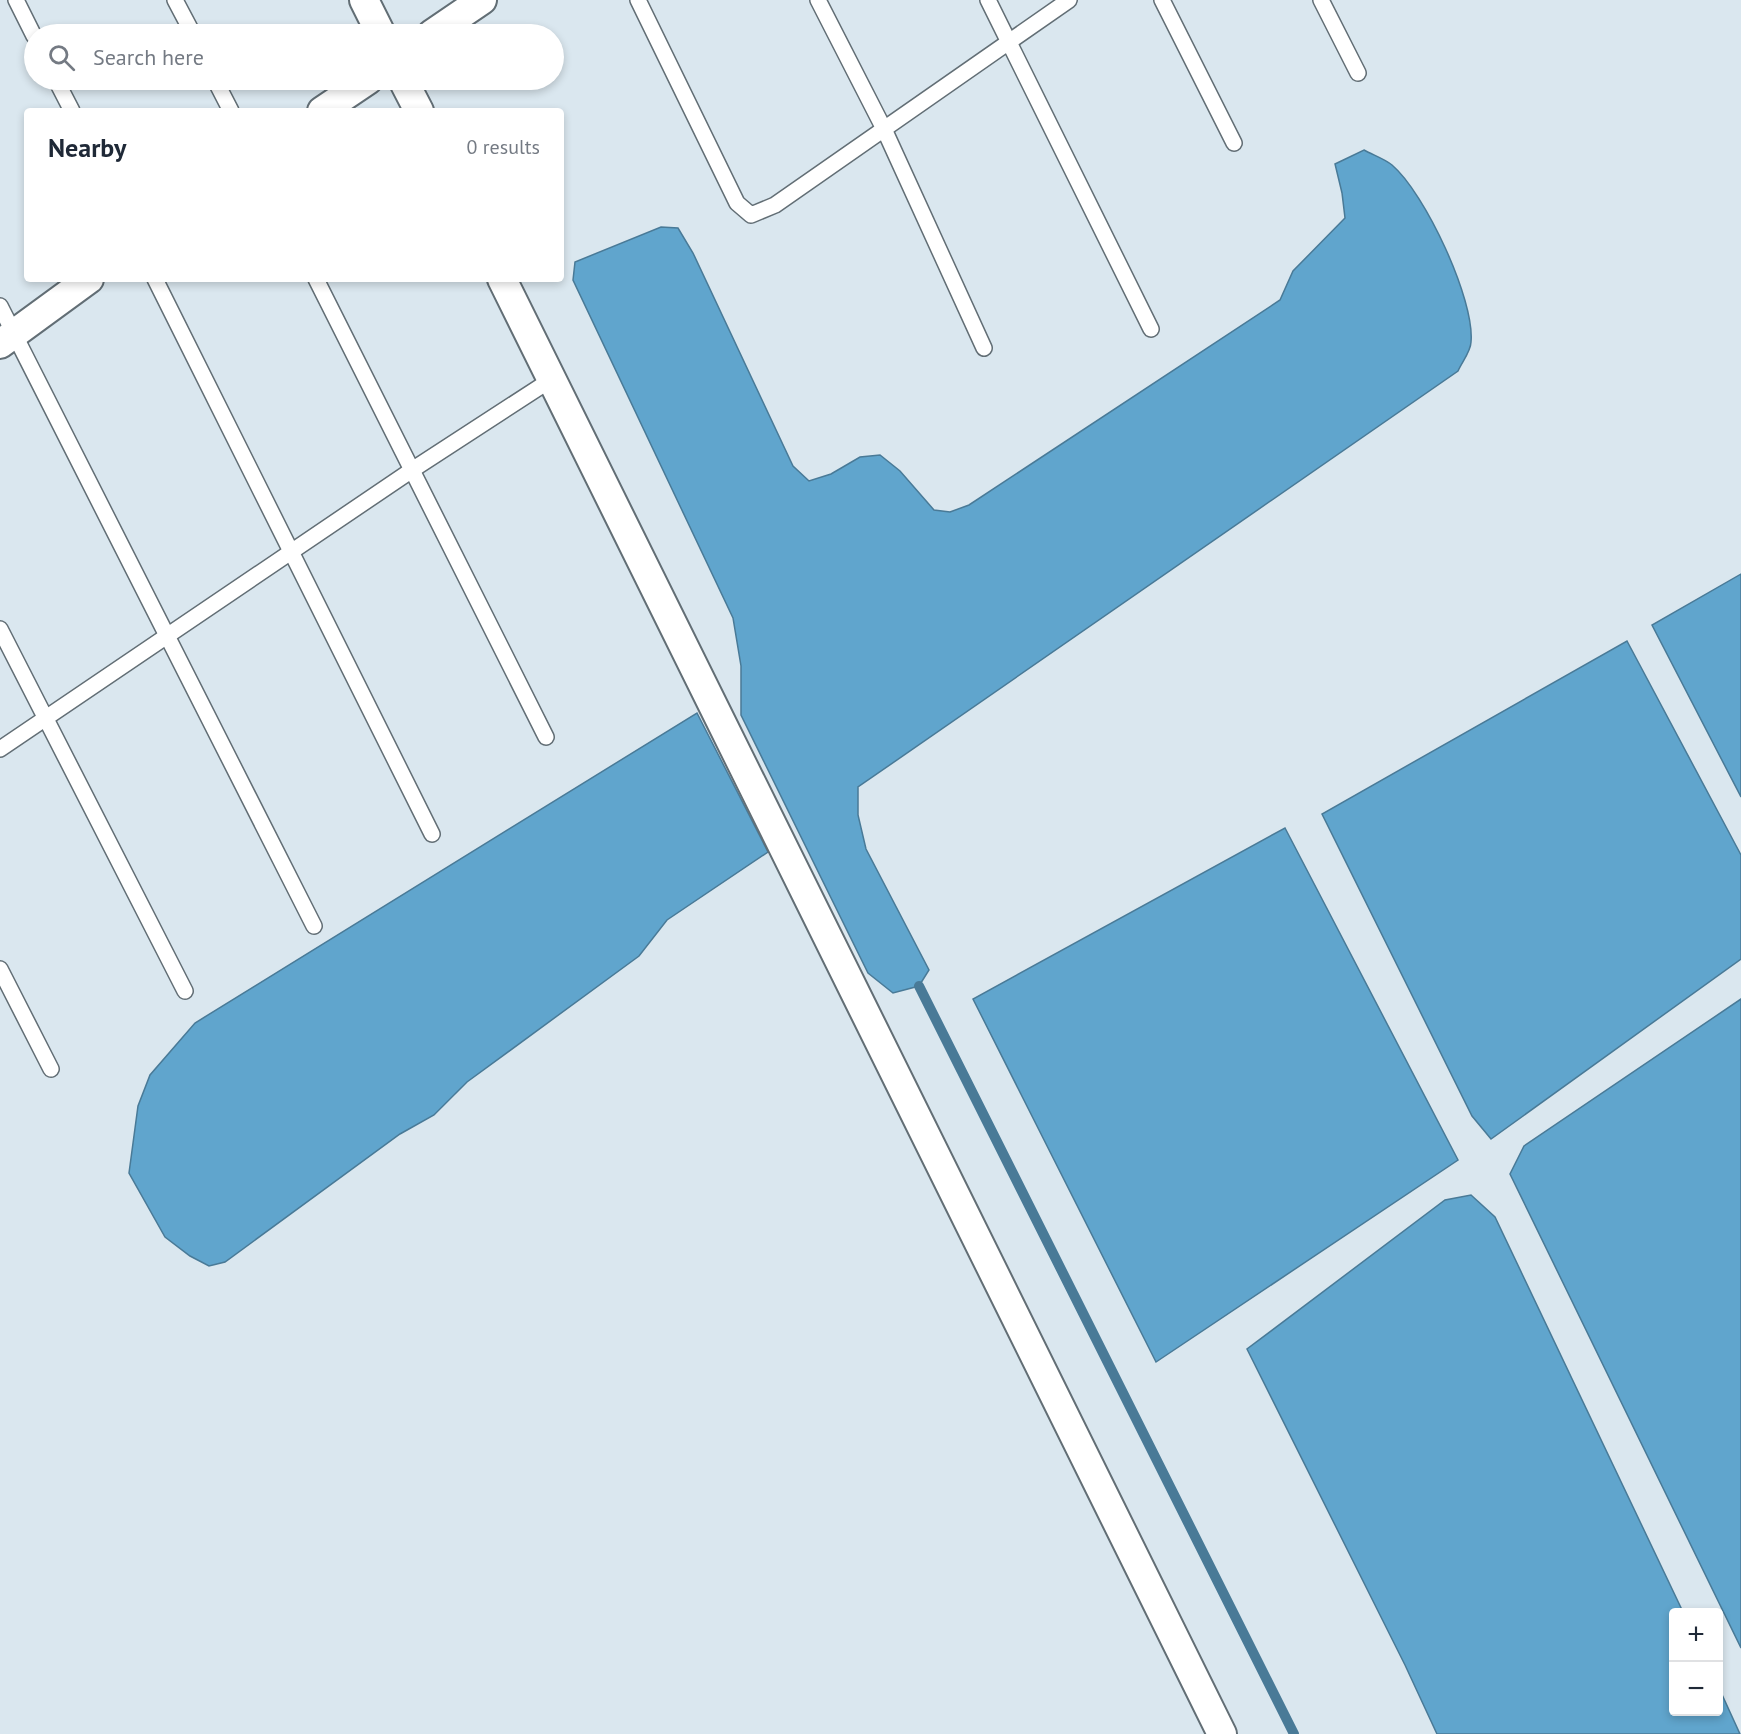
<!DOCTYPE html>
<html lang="en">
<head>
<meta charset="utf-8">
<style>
	body { margin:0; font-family:"PT Sans",sans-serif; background:#f6f6f7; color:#1f2937 }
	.controls { position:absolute; right:18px; bottom:18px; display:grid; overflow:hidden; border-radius:6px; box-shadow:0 3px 9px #0003 }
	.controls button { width:54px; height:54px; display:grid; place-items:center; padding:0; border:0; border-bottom:2px solid #e0e1e3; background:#fff; color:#1f2937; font:30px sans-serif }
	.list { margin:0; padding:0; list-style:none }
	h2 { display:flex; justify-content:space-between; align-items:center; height:78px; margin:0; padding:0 24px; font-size:26px }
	h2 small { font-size:20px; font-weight:400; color:#747a83 }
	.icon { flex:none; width:33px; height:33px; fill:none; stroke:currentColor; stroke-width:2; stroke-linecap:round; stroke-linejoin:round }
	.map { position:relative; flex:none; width:1741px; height:1734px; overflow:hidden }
	.search { position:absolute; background:#fff; box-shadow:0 3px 9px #0003; left:24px; top:24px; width:540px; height:66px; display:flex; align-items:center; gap:15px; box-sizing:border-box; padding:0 21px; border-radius:33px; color:#747a83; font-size:22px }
	.panel { position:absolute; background:#fff; box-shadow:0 3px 9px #0003; left:24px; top:108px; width:540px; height:174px; border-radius:6px }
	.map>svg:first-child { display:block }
	.water { fill:#60a5cd; stroke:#497a97; stroke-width:1.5 }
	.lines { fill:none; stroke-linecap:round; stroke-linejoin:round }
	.stream { stroke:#497a97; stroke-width:10 }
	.service-casing { stroke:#626e75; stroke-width:18 }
	.minor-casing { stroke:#626e75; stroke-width:32 }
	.service { stroke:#fff; stroke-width:15 }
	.minor { stroke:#fff; stroke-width:28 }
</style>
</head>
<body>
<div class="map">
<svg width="1741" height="1734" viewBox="0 0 1741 1734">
	<rect width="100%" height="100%" fill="#dae7ef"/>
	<g class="water">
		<path d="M 1364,150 C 1373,155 1385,159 1392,165 C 1425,193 1475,300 1471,342 C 1471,351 1462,362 1458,371 L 858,787 L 858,815 L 866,849 L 929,970 L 919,986 L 893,993 L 868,973 L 741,715 L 741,666 L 733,618 L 573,280 L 575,262 L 661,227 L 678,228 L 693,253 L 793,466 L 809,481 L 831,474 L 860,457 L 880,455 L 900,471 L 934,510 L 950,512 L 969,505 L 1280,300 L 1293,271 L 1345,218 L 1342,193 L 1335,164 Z"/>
		<polygon points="1741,574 1741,797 1652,625"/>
		<polygon points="1627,641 1741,855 1741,959 1491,1139 1472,1116 1322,814"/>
		<polygon points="697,713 768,852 667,920 639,956 467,1082 434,1115 400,1134 225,1262 209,1266 190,1256 165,1237 129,1173 138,1106 150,1075 195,1023"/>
		<polygon points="1285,828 1458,1160 1156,1362 973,999"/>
		<polygon points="1741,999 1741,1648 1510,1174 1524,1146"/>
		<polygon points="1471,1195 1495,1217 1683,1612 1674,1612 1674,1712 1718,1712 1719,1688 1740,1734 1437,1734 1405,1665 1247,1349 1445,1200"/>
	</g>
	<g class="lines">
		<polyline class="stream" points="919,986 1294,1734"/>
		<g class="service-casing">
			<g id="service">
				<polyline points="16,0 34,36"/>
				<polyline points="175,0 193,34"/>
				<polyline points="638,0 737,203 751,215 775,205 1069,0"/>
				<polyline points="818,0 884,129 984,348"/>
				<polyline points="988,0 1151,329"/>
				<polyline points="1162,0 1234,143"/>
				<polyline points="1321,0 1358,73"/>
				<polyline points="56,80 72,111"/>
				<polyline points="215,80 231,111"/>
				<polyline points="155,279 432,834"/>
				<polyline points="316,279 546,737"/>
				<polyline points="0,306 314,926"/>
				<polyline points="0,629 185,991"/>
				<polyline points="0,749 412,470 552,379"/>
				<polyline points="0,969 51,1069"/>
			</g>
		</g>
		<g class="minor-casing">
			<g id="minor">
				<polyline points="364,0 381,34"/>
				<polyline points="432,34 482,0"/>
				<polyline points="403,80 419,111"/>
				<polyline points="322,111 368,80"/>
				<polyline points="502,279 1222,1734"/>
				<polyline points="0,344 89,279"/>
			</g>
		</g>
		<use href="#service" class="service"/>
		<use href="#minor" class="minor"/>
	</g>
</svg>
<div class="controls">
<button>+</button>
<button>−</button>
</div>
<div class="search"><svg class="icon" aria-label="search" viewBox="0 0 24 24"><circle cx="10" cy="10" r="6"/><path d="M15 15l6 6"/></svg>Search here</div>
<section class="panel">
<h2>Nearby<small>0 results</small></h2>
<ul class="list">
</ul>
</section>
</div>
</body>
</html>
